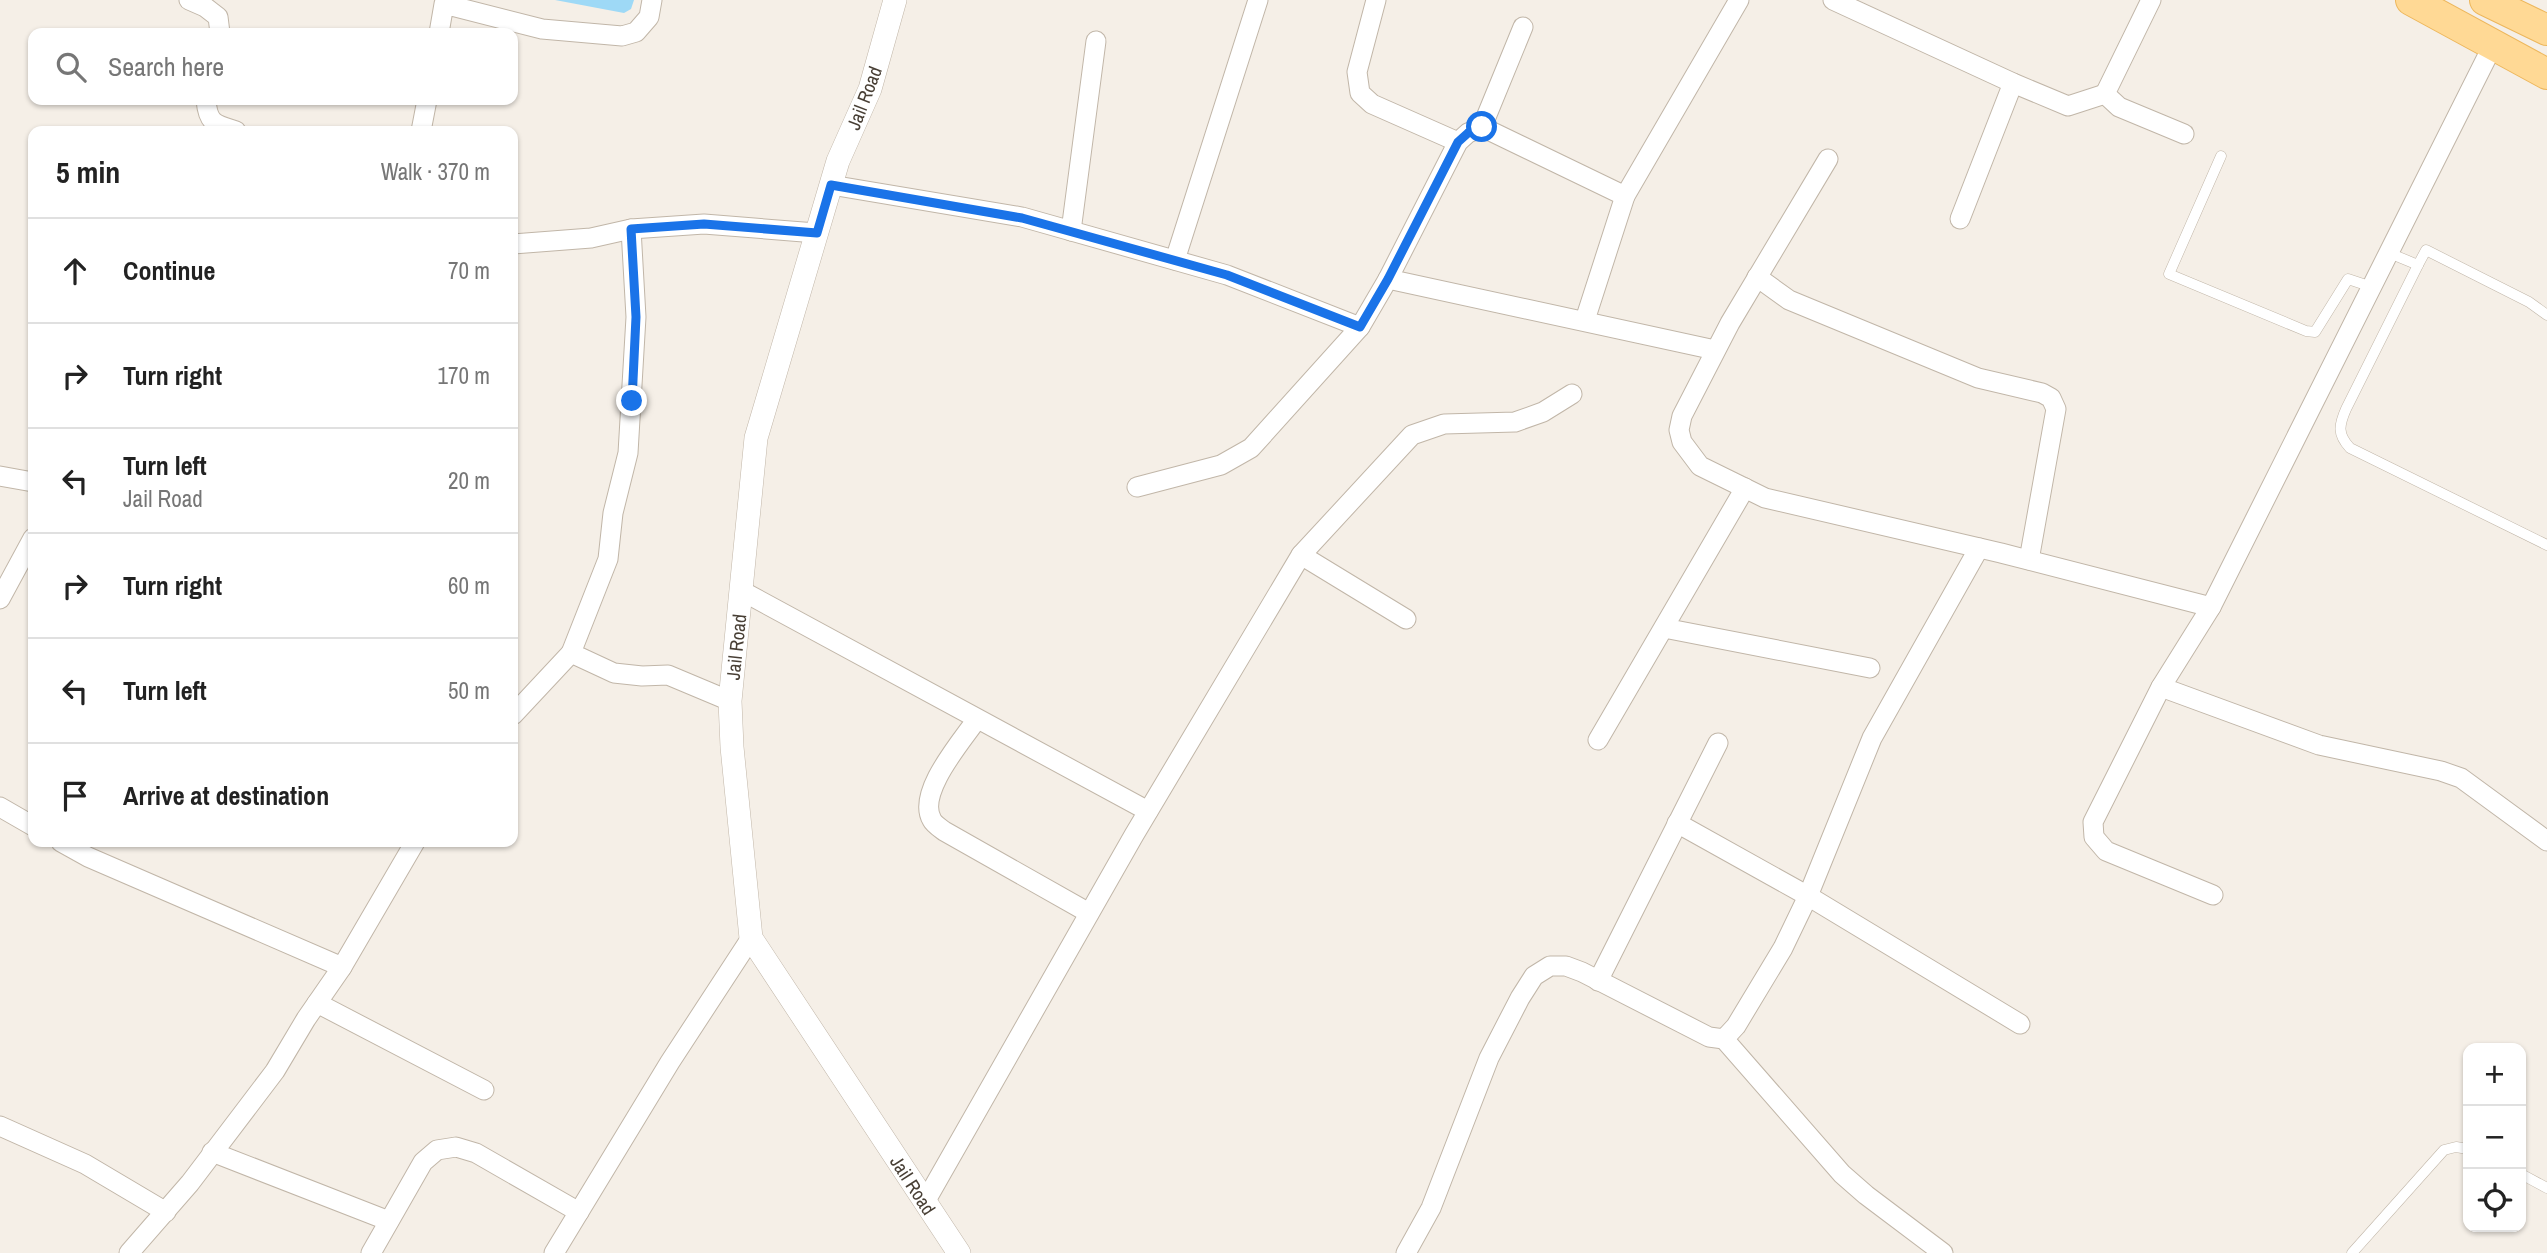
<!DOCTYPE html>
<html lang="en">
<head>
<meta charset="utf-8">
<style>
	body { margin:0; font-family:"Archivo Narrow",sans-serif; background:#f2f2f2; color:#222 }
	.controls { position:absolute; right:21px; bottom:21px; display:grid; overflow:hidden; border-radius:14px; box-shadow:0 2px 5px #0004 }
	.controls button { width:63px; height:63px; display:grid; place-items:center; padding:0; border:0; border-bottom:2px solid #e0e0e0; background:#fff; color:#222; font:35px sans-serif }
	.stop { position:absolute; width:21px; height:21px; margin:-16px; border:5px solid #1a73e8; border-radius:50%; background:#fff }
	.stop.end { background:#1a73e8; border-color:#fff; box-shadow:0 2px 7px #0008 }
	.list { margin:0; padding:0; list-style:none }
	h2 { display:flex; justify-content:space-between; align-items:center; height:91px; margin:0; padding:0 28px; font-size:30px }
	h2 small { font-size:23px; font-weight:400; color:#767676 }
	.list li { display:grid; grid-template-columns:46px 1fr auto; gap:21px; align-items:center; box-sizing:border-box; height:105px; padding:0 28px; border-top:2px solid #e0e0e0 }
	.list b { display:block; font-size:26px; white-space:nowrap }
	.list p { margin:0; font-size:23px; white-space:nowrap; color:#767676 }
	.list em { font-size:23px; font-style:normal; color:#767676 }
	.icon { flex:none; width:38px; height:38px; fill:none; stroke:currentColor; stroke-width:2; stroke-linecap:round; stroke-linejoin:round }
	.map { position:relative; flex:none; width:2547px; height:1253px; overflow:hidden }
	.search { position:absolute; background:#fff; box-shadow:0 2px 5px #0004; left:28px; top:28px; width:490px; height:77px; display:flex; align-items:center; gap:18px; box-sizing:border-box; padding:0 24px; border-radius:14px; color:#767676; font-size:26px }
	.panel { position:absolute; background:#fff; box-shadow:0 2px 5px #0004; left:28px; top:126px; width:490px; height:721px; border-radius:14px }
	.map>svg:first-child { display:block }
	.water { fill:#9ed9f6 }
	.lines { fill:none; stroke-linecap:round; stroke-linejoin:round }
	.service-casing { stroke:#c1b6a8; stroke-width:11 }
	.minor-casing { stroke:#c1b6a8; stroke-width:21 }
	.tertiary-casing { stroke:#c1b6a8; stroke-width:24 }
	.primary-casing { stroke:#edb75c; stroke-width:32 }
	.service { stroke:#fff; stroke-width:10 }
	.minor { stroke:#fff; stroke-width:19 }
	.tertiary { stroke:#fff; stroke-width:23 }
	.primary { stroke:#ffd995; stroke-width:30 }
	.route { stroke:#1a73e8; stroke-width:9 }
	.labels { text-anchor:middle; stroke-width:5; stroke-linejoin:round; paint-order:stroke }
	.street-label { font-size:19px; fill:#483f35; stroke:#fff }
</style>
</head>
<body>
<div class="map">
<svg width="2547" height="1253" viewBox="0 0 2547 1253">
	<rect width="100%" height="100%" fill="#f5efe7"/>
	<polygon class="water" points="555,0 634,0 631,9 624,13"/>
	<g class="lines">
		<g class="service-casing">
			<g id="service">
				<polyline points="2221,156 2169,274 2306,331 2315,332 2348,279 2372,287"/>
				<polyline points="2389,253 2418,265 2426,250 2529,302 2547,315"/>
				<path d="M 2418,265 L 2346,409 C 2339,425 2337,434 2350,448 L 2547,545"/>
				<polyline points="2521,1174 2547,1188"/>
				<polyline points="2352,1253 2444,1150 2456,1147 2468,1149"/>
			</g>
		</g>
		<g class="minor-casing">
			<g id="minor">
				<polyline points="189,0 205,7 218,17 220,33"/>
				<polyline points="1376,0 1357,72 1360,93 1372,104 1458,142"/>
				<polyline points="1833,0 2013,83 2068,106 2105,94"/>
				<polyline points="2151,0 2105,94 2119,107 2184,134"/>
				<polyline points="439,33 444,4 542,29 622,36 636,32 649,17 652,0"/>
				<path d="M 206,100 C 208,124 215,124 236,131"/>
				<polyline points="1482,127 1523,27"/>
				<polyline points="421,131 427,100"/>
				<polyline points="1828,159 1730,323 1682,416 1679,430 1682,442 1700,466 1765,498 2001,553 2211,607 2493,45"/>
				<polyline points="831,185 1022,217 1227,275 1360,327 1388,279 1715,350"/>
				<polyline points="1960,219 2013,83"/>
				<polyline points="631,229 636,317 628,453 613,513 608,559 571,653 614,673 642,676 668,675 730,701"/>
				<polyline points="1071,231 1096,41"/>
				<polyline points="513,244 591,238 631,229 704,224 816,233"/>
				<polyline points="1175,260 1258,0"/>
				<polyline points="1757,277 1789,300 1978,378 2042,393 2051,398 2056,409 2029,560"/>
				<polyline points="1388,279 1458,142 1468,133 1482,127 1625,196"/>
				<polyline points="1585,320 1625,196 1739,0"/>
				<polyline points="0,476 33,482"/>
				<polyline points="1137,487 1221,465 1251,448 1360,327"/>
				<polyline points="1301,555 1412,435 1444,424 1515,422 1543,412 1572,394"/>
				<polyline points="742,591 1148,811"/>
				<polyline points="0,599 33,538"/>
				<polyline points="2211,607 2161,687 2319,745 2441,771 2461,778 2547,841"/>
				<polyline points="1664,628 1870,668"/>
				<polyline points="2161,687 2093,822 2094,837 2106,851 2213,895"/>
				<polyline points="513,715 571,653"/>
				<path d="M 977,719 C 962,741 916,793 932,820 C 934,824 940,828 944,831 L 1089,913"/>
				<polyline points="1598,740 1745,488"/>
				<polyline points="0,807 33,826"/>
				<polyline points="1677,823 1808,896 2020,1024"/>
				<polyline points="61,842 88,857 342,967"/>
				<polyline points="1598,981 1718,743"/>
				<polyline points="317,1003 484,1090"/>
				<polyline points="1724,1039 1842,1174 1866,1195 1943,1253"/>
				<polyline points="0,1126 85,1164 166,1212"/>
				<polyline points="212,1152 389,1221"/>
				<polyline points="925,1202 1134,835 1301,555 1406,619"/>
				<polyline points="129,1253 190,1183 275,1071 306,1019 342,967 415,842"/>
				<polyline points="371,1253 423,1162 437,1150 456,1147 476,1153 579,1212"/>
				<polyline points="554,1253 670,1062 751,938"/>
				<polyline points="1406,1253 1431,1208 1489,1058 1520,998 1534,976 1550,966 1566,966 1582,972 1709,1037 1724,1039 1736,1026 1783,948 1808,896 1872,738 1979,548"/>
			</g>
		</g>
		<g class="tertiary-casing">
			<polyline id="tertiary" points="895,0 870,89 838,161 756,438 730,701 732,747 751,938 959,1253"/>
		</g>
		<g class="primary-casing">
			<g id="primary">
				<polyline points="2411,0 2547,74"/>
				<polyline points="2485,0 2547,30"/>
			</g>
		</g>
		<use href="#service" class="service"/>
		<use href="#minor" class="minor"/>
		<use href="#tertiary" class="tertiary"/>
		<use href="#primary" class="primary"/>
	</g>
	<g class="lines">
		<polyline class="route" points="632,401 636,317 631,229 704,224 817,233 831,185 1022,218 1227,275 1360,327 1388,279 1458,142 1468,133 1482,127"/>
	</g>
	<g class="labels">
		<g class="street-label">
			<text transform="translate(864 98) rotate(-69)" y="7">Jail Road</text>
			<text transform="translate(736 647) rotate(-84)" y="7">Jail Road</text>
			<text transform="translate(913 1185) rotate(57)" y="7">Jail Road</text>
		</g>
	</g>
</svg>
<div class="controls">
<button>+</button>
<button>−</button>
<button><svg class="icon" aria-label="locate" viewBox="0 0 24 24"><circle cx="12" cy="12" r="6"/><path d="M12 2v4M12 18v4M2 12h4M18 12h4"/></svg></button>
</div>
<div class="stop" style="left:1482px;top:127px"></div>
<div class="stop end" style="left:632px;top:401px"></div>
<div class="search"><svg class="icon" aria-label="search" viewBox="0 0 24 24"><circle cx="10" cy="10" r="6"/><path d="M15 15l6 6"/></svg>Search here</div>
<section class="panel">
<h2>5 min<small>Walk · 370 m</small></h2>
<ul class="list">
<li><svg class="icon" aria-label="ahead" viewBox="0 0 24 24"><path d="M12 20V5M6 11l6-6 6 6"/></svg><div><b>Continue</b></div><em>70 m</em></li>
<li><svg class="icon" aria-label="right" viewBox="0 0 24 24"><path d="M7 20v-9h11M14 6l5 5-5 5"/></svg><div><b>Turn right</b></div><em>170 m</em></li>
<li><svg class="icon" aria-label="left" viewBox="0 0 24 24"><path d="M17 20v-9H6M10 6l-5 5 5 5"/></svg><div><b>Turn left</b><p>Jail Road</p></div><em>20 m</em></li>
<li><svg class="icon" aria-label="right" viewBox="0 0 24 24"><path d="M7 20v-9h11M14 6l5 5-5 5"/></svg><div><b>Turn right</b></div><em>60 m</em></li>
<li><svg class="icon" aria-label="left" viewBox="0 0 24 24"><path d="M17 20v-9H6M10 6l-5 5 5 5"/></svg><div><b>Turn left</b></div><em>50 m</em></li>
<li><svg class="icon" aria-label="arrive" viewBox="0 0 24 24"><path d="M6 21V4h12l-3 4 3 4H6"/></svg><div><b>Arrive at destination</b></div></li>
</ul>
</section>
</div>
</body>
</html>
